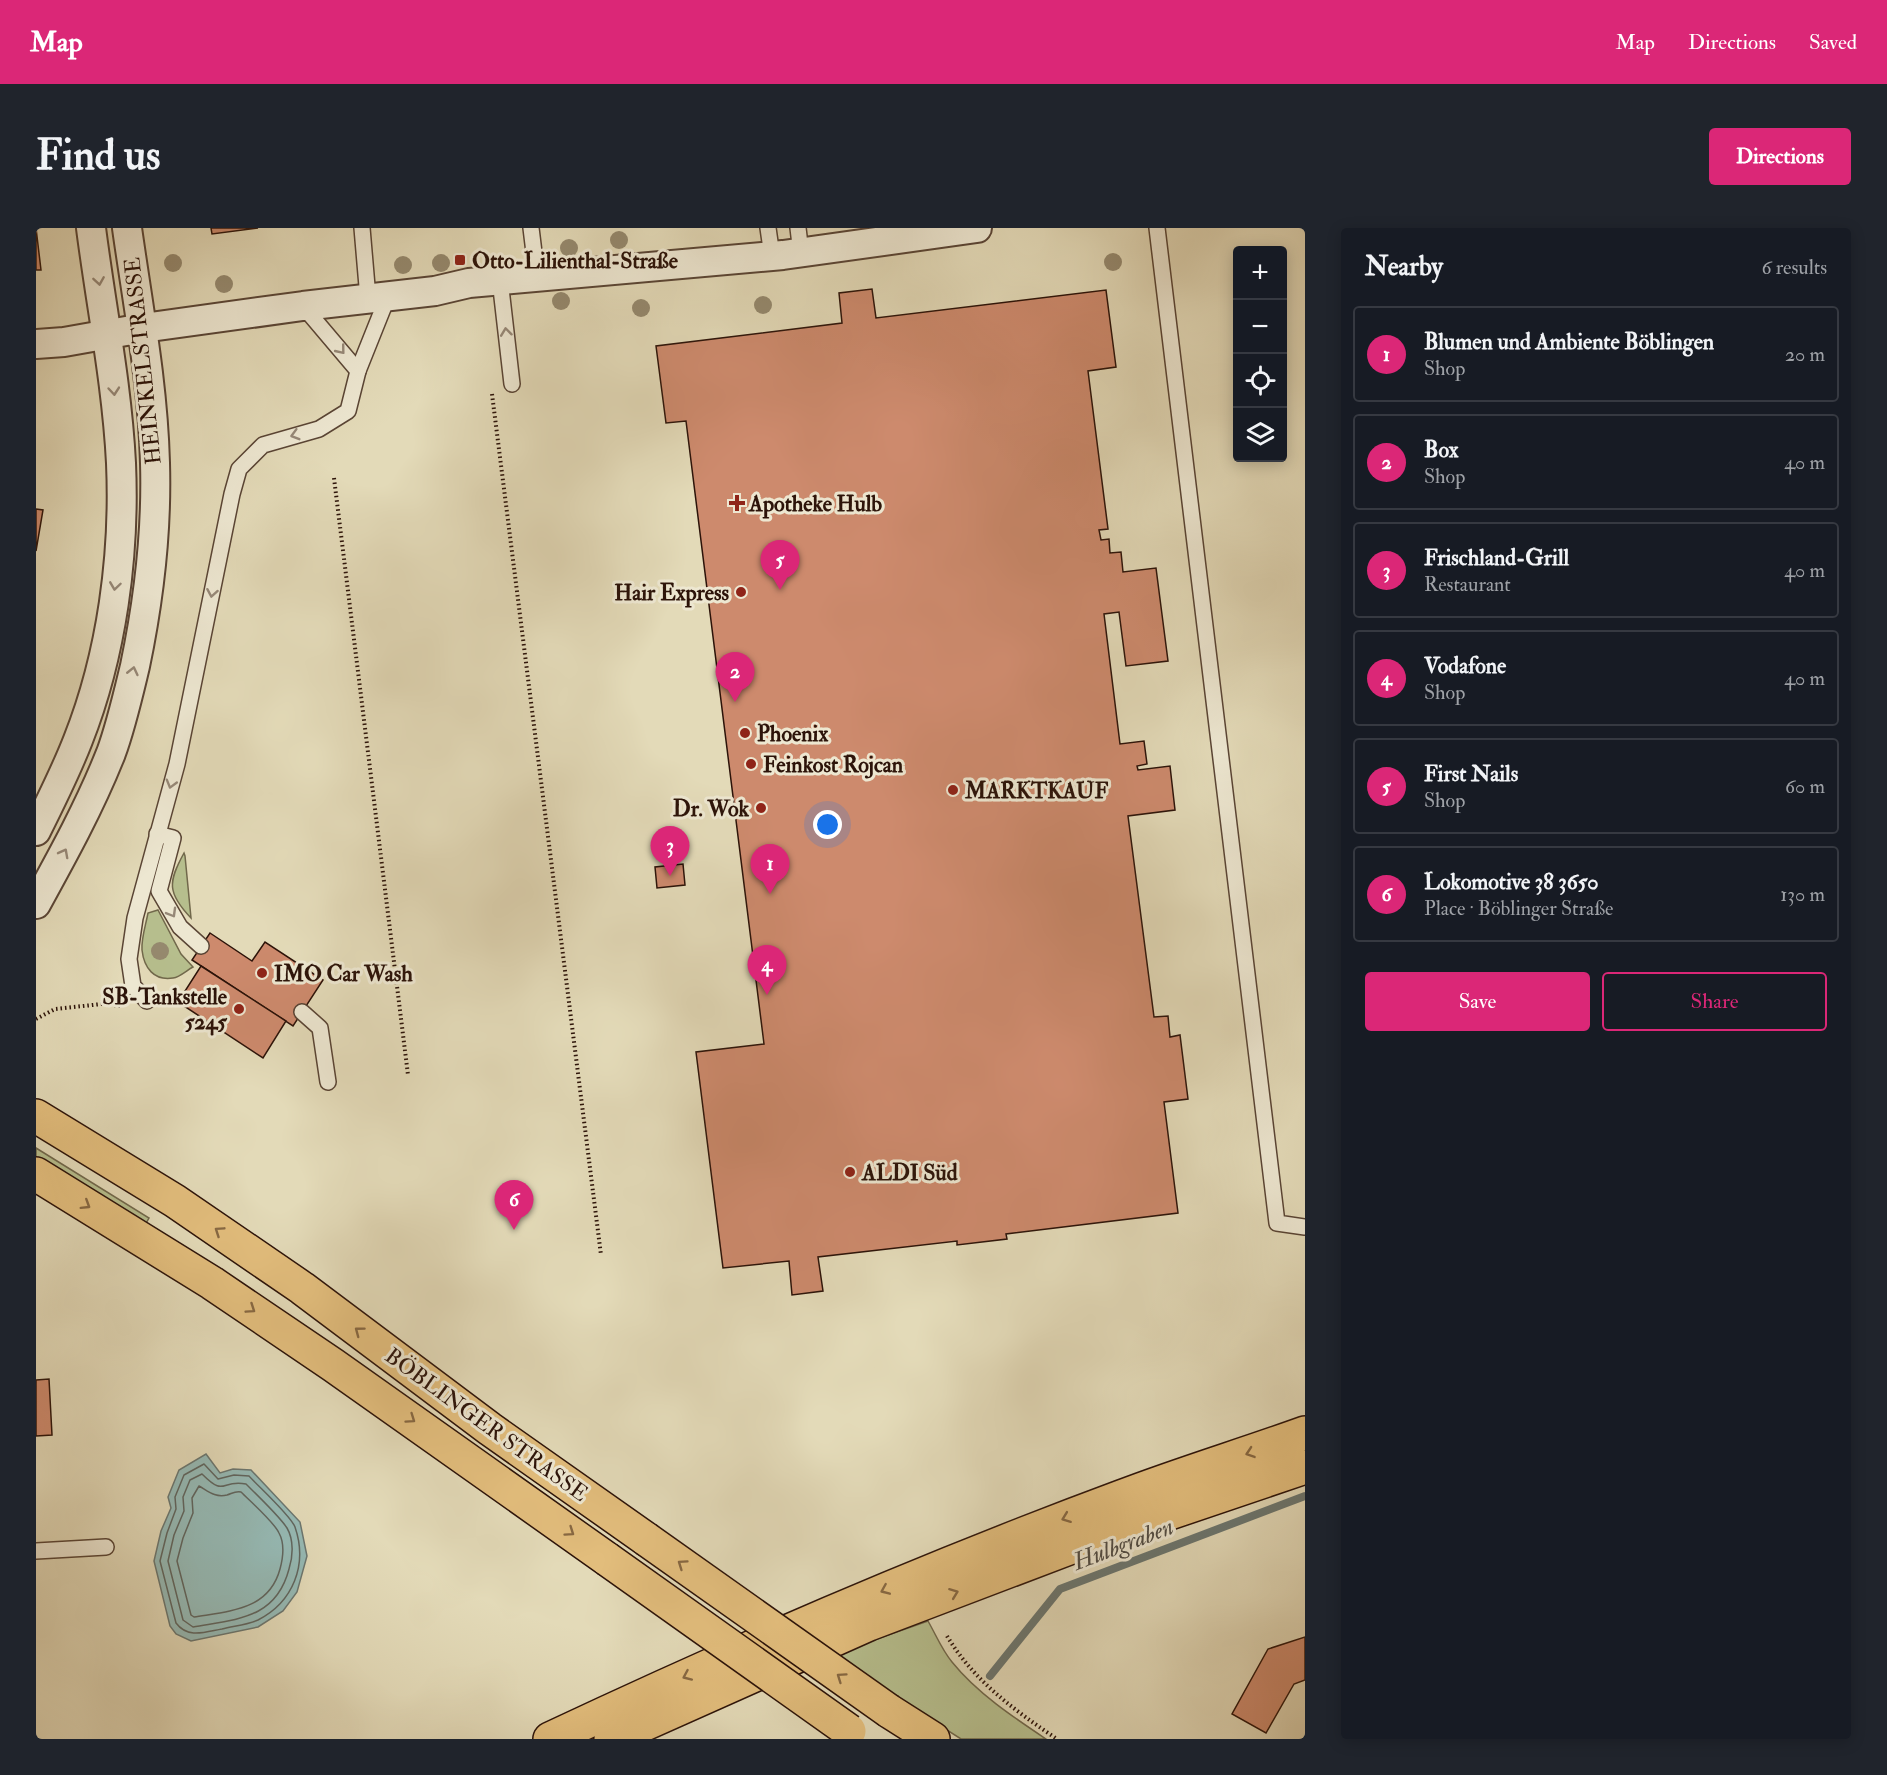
<!DOCTYPE html>
<html lang="en">
<head>
<meta charset="utf-8">
<style>
	body { margin:0; font-family:"IM FELL Double Pica",serif; background:#20242c; color:#f1f3f6 }
	.controls { position:absolute; right:18px; top:18px; display:grid; overflow:hidden; border-radius:6px; box-shadow:0 3px 15px #0003 }
	.controls button { width:54px; height:54px; display:grid; place-items:center; padding:0; border:0; border-bottom:2px solid #363941; background:#171b24; color:#f1f3f6; font:30px sans-serif }
	.you { position:absolute; left:792px; top:597px; width:21px; height:21px; margin:-15px; border:4px solid #fff; border-radius:50%; background:#1a73e8; box-shadow:0 0 0 9px #1a73e833 }
	.badge { display:grid; place-items:center; width:39px; height:39px; border-radius:50%; background:#db2777; color:#fff; font-size:20px; font-weight:700 }
	.pin { position:absolute; translate:-50% -50px; filter:drop-shadow(0 2px 3px #0008) }
	.pin::after { content:''; position:absolute; top:32px; width:21px; height:18px; background:inherit; clip-path:polygon(0 0,100% 0,50% 100%) }
	.list { margin:0; padding:0; list-style:none }
	h2 { display:flex; justify-content:space-between; align-items:center; height:78px; margin:0; padding:0 24px; font-size:26px }
	h2 small { font-size:20px; font-weight:400; color:#9ea1a6 }
	.list li { display:grid; grid-template-columns:39px 1fr auto; gap:18px; align-items:center; box-sizing:border-box; height:96px; margin:0 12px 12px; padding:0 12px; border:2px solid #363941; border-radius:6px }
	.list b { display:block; font-size:22px; white-space:nowrap }
	.list p { margin:0; font-size:20px; white-space:nowrap; color:#9ea1a6 }
	.list em { font-size:20px; font-style:normal; color:#9ea1a6 }
	.actions { display:flex; gap:12px; padding:18px 24px }
	.actions a { flex:1; padding:14px 0; border:2px solid #db2777; border-radius:6px; text-align:center; font-size:21px; color:#db2777 }
	.actions .main { background:#db2777; color:#fff }
	.icon { flex:none; width:33px; height:33px; fill:none; stroke:currentColor; stroke-width:2; stroke-linecap:round; stroke-linejoin:round }
	.map { position:relative; flex:none; width:1269px; height:1511px; overflow:hidden; border-radius:6px }
	header { display:flex; align-items:center; gap:36px; box-sizing:border-box; height:84px; padding:0 30px; background:#db2777; color:#fff }
	header strong { font-size:28px }
	nav { display:flex; gap:33px; margin-inline-start:auto; font-size:21px }
	.intro { display:flex; align-items:center; justify-content:space-between; box-sizing:border-box; height:144px; padding:0 36px }
	h1 { margin:0; font-size:42px }
	.button { padding:15px 27px; border-radius:6px; background:#db2777; color:#fff; font-size:21px; font-weight:700 }
	main { display:flex; gap:36px; padding:0 36px }
	aside { flex:1; background:#171b24; border-radius:6px; box-shadow:0 3px 15px #0003 }
	.map>svg:first-child { display:block }
	.green { fill:#b6be8d; stroke:#71684b; stroke-width:1.5 }
	.water { fill:#96bab5; stroke:#6c7770; stroke-width:1.5 }
	.lines { fill:none; stroke-linecap:round; stroke-linejoin:round }
	.shore { stroke:#61665f; stroke-width:1.5 }
	.stream { stroke:#6c7770; stroke-width:8 }
	.building { fill:#cd8a6d; stroke:#2c1309; stroke-width:1.5 }
	.lane-casing { stroke:#5a4535; stroke-width:18 }
	.street-casing { stroke:#5a4535; stroke-width:32 }
	.primary-casing { stroke:#2c1309; stroke-width:36 }
	.highway-casing { stroke:#2c1309; stroke-width:36 }
	.path { stroke:#2c1309; stroke-width:4; stroke-dasharray:1.5 3; stroke-linecap:butt }
	.lane { stroke:#ede7d1; stroke-width:15 }
	.street { stroke:#ede7d1; stroke-width:28 }
	.primary { stroke:#e2bd7c; stroke-width:33 }
	.highway { stroke:#e2bd7c; stroke-width:33 }
	.primary-bridge-casing { stroke:#2c1309; stroke-width:36; stroke-linecap:butt }
	.primary-bridge { stroke:#e2bd7c; stroke-width:33 }
	.tree { fill:#95896e }
	.oneway { stroke:#968877 }
	.oneway2 { stroke:#876842 }
	.poi-dot { fill:#8f2418; stroke:#ede7d1; stroke-width:2 }
	.labels { text-anchor:middle; stroke-width:6; stroke-linejoin:round; paint-order:stroke }
	.poi-label { font-size:22px; font-weight:bold; fill:#2c1309; stroke:#ede7d1; text-anchor:start }
	.street-label { font-size:22px; fill:#2c1309; stroke:#ede7d1 }
	.water-label { font-size:24px; font-style:italic; fill:#514d45; stroke:#ede7d1 }
</style>
</head>
<body>
<header>
<strong>Map</strong>
<nav><a>Map</a><a>Directions</a><a>Saved</a></nav>
</header>
<div class="intro"><h1>Find us</h1><a class="button">Directions</a></div>
<main>
<div class="map">
<svg width="1269" height="1511" viewBox="0 0 1269 1511">
	<rect width="100%" height="100%" fill="#e3dab8"/>
	<filter id="stains"><feTurbulence type="fractalNoise" baseFrequency=".00333" numOctaves="4"/><feColorMatrix values="0 0 0 0 .2 0 0 0 0 .09 0 0 0 0 .02 0 0 0 .5 -.17"/></filter>
	<radialGradient id="worn" r=".72"><stop offset=".6" stop-color="#630" stop-opacity="0"/><stop offset="1" stop-color="#630" stop-opacity=".3"/></radialGradient>
	<g class="green">
		<path d="M 148,625 L 149,628 L 155,690 C 131,665 132,654 148,625 Z"/>
		<path d="M 122,682 L 145,726 L 157,739 C 151,742 144,749 137,750 C 118,753 108,740 106,722 C 105,711 110,696 112,685 Z"/>
		<polygon points="0,920 113,990 109,997 0,931"/>
		<path d="M 892,1393 C 900,1407 906,1422 916,1434 C 941,1465 977,1489 1010,1511 L 925,1511 L 870,1476 L 798,1426 Z"/>
	</g>
	<polygon class="water" points="170,1226 184,1245 197,1241 215,1242 264,1294 271,1328 261,1364 247,1383 222,1399 155,1413 140,1406 134,1398 118,1333 125,1303 135,1280 132,1269 143,1242"/>
	<g class="lines">
		<g class="shore">
			<path d="M 168,1236 L 182,1251 L 198,1247 L 213,1248 C 223,1259 255,1288 259,1299 C 272,1337 257,1374 222,1392 C 211,1397 197,1398 186,1401 C 169,1404 152,1411 140,1395 L 124,1333 L 131,1305 L 140,1281 L 139,1269 L 148,1247 Z"/>
			<path d="M 166,1246 C 190,1270 184,1251 210,1256 C 220,1266 244,1289 251,1300 C 258,1312 257,1329 253,1341 C 240,1391 201,1391 157,1399 L 147,1392 L 132,1333 L 138,1307 L 148,1283 L 147,1269 L 154,1252 Z"/>
			<path d="M 163,1258 C 172,1263 179,1270 191,1267 C 197,1265 199,1263 205,1264 C 215,1274 238,1294 243,1305 C 249,1316 247,1330 244,1341 C 233,1382 194,1383 158,1389 L 155,1387 L 141,1333 L 147,1310 L 157,1285 L 156,1270 Z"/>
		</g>
		<polyline class="stream" points="954,1448 1024,1361 1269,1268"/>
	</g>
	<g class="building">
		<polygon points="0,0 5,42 0,42"/>
		<polygon points="175,0 222,0 176,6"/>
		<polygon points="836,61 840,90 1070,62 1080,139 1052,143 1072,301 1063,302 1065,312 1073,311 1074,325 1085,324 1087,344 1120,340 1132,433 1090,438 1083,384 1068,386 1084,516 1108,513 1111,536 1101,538 1102,542 1134,538 1139,582 1092,588 1118,789 1132,788 1134,809 1144,807 1152,871 1128,874 1142,985 970,1006 971,1011 921,1017 921,1013 782,1029 787,1063 756,1067 753,1033 687,1040 660,824 728,816 650,193 630,195 620,118 806,95 803,65"/>
		<polygon points="0,281 7,282 0,323"/>
		<polygon points="647,636 649,657 621,660 619,639"/>
		<polygon points="174,705 216,733 229,714 287,752 257,798 156,732"/>
		<polygon points="165,738 250,793 227,830 142,774"/>
		<polygon points="13,1151 16,1207 0,1208 0,1152"/>
		<polygon points="1269,1409 1269,1452 1258,1456 1230,1505 1196,1486 1232,1421"/>
	</g>
	<g class="lines">
		<g class="lane-casing">
			<g id="lane">
				<polyline points="326,0 332,70"/>
				<polyline points="495,0 501,49"/>
				<polyline points="732,0 736,28"/>
				<polyline points="762,0 765,25"/>
				<polyline points="1121,0 1241,995 1269,999"/>
				<polyline points="464,52 476,156"/>
				<polyline points="322,143 352,68"/>
				<polyline points="121,606 137,610 123,663 144,699 165,718"/>
				<polyline points="111,773 97,758 93,731 99,690 141,536 196,266 203,241 227,217 283,201 312,183 322,143 267,78"/>
				<polyline points="266,784 284,800 292,854"/>
				<polyline points="0,1323 70,1319"/>
			</g>
		</g>
		<g class="street-casing">
			<g id="street">
				<polyline points="0,116 28,114 107,100 267,78 399,63 433,55 747,27 941,0"/>
				<path d="M 0,603 C 15,573 30,543 42,512 C 76,426 89,327 85,235 C 81,156 65,78 55,0"/>
				<path d="M 0,676 C 27,627 54,578 75,525 C 85,498 92,467 99,438 C 113,371 121,303 119,235 C 117,156 102,78 91,0"/>
			</g>
		</g>
		<g class="primary-casing">
			<g id="primary">
				<polyline points="0,888 139,973 266,1060 454,1201 610,1311"/>
				<polyline points="0,946 176,1055 297,1137 571,1331"/>
				<polyline points="853,1483 897,1511"/>
			</g>
		</g>
		<g class="highway-casing">
			<g id="highway">
				<path d="M 514,1511 C 701,1423 891,1341 1085,1269 C 1145,1246 1208,1227 1269,1205"/>
				<polyline points="575,1511 833,1396 1054,1312 1269,1239"/>
			</g>
		</g>
		<g class="path">
			<polyline points="456,166 565,1027"/>
			<polyline points="298,250 372,847"/>
			<polyline points="0,791 19,781 66,776 86,778"/>
			<path d="M 911,1408 C 938,1453 978,1482 1021,1511"/>
		</g>
		<use href="#lane" class="lane"/>
		<use href="#street" class="street"/>
		<use href="#primary" class="primary"/>
		<use href="#highway" class="highway"/>
		<g class="primary-bridge-casing">
			<g id="primary-bridge">
				<polyline points="610,1311 853,1483"/>
				<polyline points="571,1331 813,1503"/>
			</g>
		</g>
		<use href="#primary-bridge" class="primary-bridge"/>
	</g>
	<g class="tree">
		<circle cx="583" cy="12" r="9"/>
		<circle cx="533" cy="20" r="9"/>
		<circle cx="1077" cy="34" r="9"/>
		<circle cx="137" cy="35" r="9"/>
		<circle cx="405" cy="35" r="9"/>
		<circle cx="367" cy="37" r="9"/>
		<circle cx="188" cy="56" r="9"/>
		<circle cx="525" cy="73" r="9"/>
		<circle cx="727" cy="77" r="9"/>
		<circle cx="605" cy="80" r="9"/>
		<circle cx="124" cy="723" r="9"/>
	</g>
	<defs><path id="oneway-chevron" d="M-2-3.5L2.5 0L-2 3.5" fill="none" stroke-width="1.6" stroke-linecap="round" stroke-linejoin="round" transform="scale(1.5)"/></defs>
	<g class="oneway">
		<use href="#oneway-chevron" transform="translate(63 53) rotate(81)"/>
		<use href="#oneway-chevron" transform="translate(470 104) rotate(-97)"/>
		<use href="#oneway-chevron" transform="translate(305 122) rotate(51)"/>
		<use href="#oneway-chevron" transform="translate(78 163) rotate(85)"/>
		<use href="#oneway-chevron" transform="translate(259 207) rotate(164)"/>
		<use href="#oneway-chevron" transform="translate(79 358) rotate(98)"/>
		<use href="#oneway-chevron" transform="translate(176 365) rotate(100)"/>
		<use href="#oneway-chevron" transform="translate(97 443) rotate(-77)"/>
		<use href="#oneway-chevron" transform="translate(135 556) rotate(106)"/>
		<use href="#oneway-chevron" transform="translate(28 625) rotate(-62)"/>
		<use href="#oneway-chevron" transform="translate(136 685) rotate(60)"/>
	</g>
	<g class="oneway2">
		<use href="#oneway-chevron" transform="translate(50 977) rotate(32)"/>
		<use href="#oneway-chevron" transform="translate(183 1003) rotate(-146)"/>
		<use href="#oneway-chevron" transform="translate(215 1081) rotate(34)"/>
		<use href="#oneway-chevron" transform="translate(323 1103) rotate(-143)"/>
		<use href="#oneway-chevron" transform="translate(375 1191) rotate(35)"/>
		<use href="#oneway-chevron" transform="translate(1214 1225) rotate(161)"/>
		<use href="#oneway-chevron" transform="translate(1030 1290) rotate(159)"/>
		<use href="#oneway-chevron" transform="translate(534 1304) rotate(35)"/>
		<use href="#oneway-chevron" transform="translate(646 1336) rotate(-145)"/>
		<use href="#oneway-chevron" transform="translate(849 1362) rotate(157)"/>
		<use href="#oneway-chevron" transform="translate(918 1365) rotate(-21)"/>
		<use href="#oneway-chevron" transform="translate(651 1448) rotate(156)"/>
		<use href="#oneway-chevron" transform="translate(805 1449) rotate(-145)"/>
	</g>
	<g class="poi-dot">
		<rect x="418" y="26" width="12" height="12" rx="3"/>
		<path d="M698 266h6v6h6v6h-6v6h-6v-6h-6v-6h6z"/>
		<circle cx="705" cy="364" r="6"/>
		<circle cx="709" cy="505" r="6"/>
		<circle cx="715" cy="536" r="6"/>
		<circle cx="917" cy="562" r="6"/>
		<circle cx="725" cy="580" r="6"/>
		<circle cx="226" cy="745" r="6"/>
		<circle cx="203" cy="781" r="6"/>
		<circle cx="814" cy="944" r="6"/>
	</g>
	<g class="labels">
		<g class="poi-label">
			<text x="436" y="40">Otto-Lilienthal-Straße</text>
			<text x="713" y="283">Apotheke Hulb</text>
			<text x="693" y="372" text-anchor="end">Hair Express</text>
			<text x="721" y="513">Phoenix</text>
			<text x="727" y="544">Feinkost Rojcan</text>
			<text x="929" y="570">MARKTKAUF</text>
			<text x="713" y="588" text-anchor="end">Dr. Wok</text>
			<text x="238" y="753">IMO Car Wash</text>
			<text x="191" y="776" text-anchor="end">SB-Tankstelle<tspan x="191" dy="25">5245</tspan></text>
			<text x="826" y="952">ALDI Süd</text>
		</g>
		<g class="street-label">
			<text transform="translate(106 133) rotate(-96)" y="8">HEINKELSTRASSE</text>
			<text transform="translate(451 1196) rotate(36)" y="8">BÖBLINGER STRASSE</text>
		</g>
		<g class="water-label">
			<text transform="translate(1087 1316) rotate(-21)" y="8">Hulbgraben</text>
		</g>
	</g>
	<rect width="100%" height="100%" filter="url(#stains)"/>
	<rect width="100%" height="100%" fill="url(#worn)"/>
</svg>
<div class="controls">
<button>+</button>
<button>−</button>
<button><svg class="icon" aria-label="locate" viewBox="0 0 24 24"><circle cx="12" cy="12" r="6"/><path d="M12 2v4M12 18v4M2 12h4M18 12h4"/></svg></button>
<button><svg class="icon" aria-label="layers" viewBox="0 0 24 24"><path d="M12 4l9 5-9 5-9-5zM3 14l9 5 9-5"/></svg></button>
</div>
<div class="you"></div>
<div class="pin badge" style="left:734px;top:666px">1</div>
<div class="pin badge" style="left:699px;top:474px">2</div>
<div class="pin badge" style="left:634px;top:648px">3</div>
<div class="pin badge" style="left:731px;top:767px">4</div>
<div class="pin badge" style="left:744px;top:362px">5</div>
<div class="pin badge" style="left:478px;top:1002px">6</div>
</div>
<aside>
<h2>Nearby<small>6 results</small></h2>
<ul class="list">
<li><span class="badge">1</span><div><b>Blumen und Ambiente Böblingen</b><p>Shop</p></div><em>20 m</em></li>
<li><span class="badge">2</span><div><b>Box</b><p>Shop</p></div><em>40 m</em></li>
<li><span class="badge">3</span><div><b>Frischland-Grill</b><p>Restaurant</p></div><em>40 m</em></li>
<li><span class="badge">4</span><div><b>Vodafone</b><p>Shop</p></div><em>40 m</em></li>
<li><span class="badge">5</span><div><b>First Nails</b><p>Shop</p></div><em>60 m</em></li>
<li><span class="badge">6</span><div><b>Lokomotive 38 3650</b><p>Place · Böblinger Straße</p></div><em>130 m</em></li>
</ul>
<div class="actions"><a class="main">Save</a><a>Share</a></div>
</aside>
</main>
</body>
</html>
